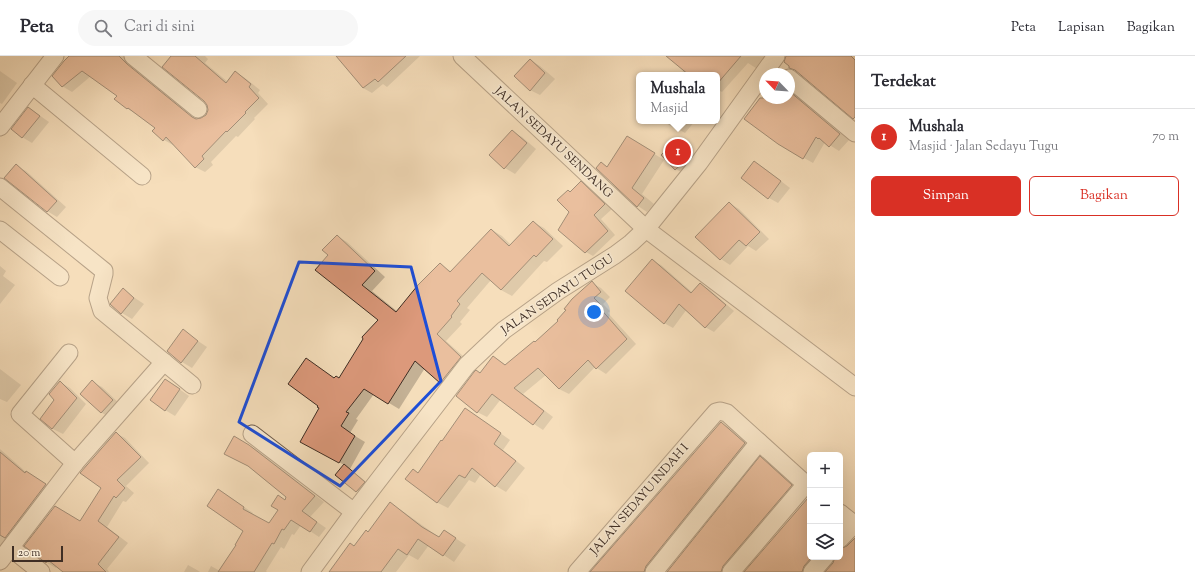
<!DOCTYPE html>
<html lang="id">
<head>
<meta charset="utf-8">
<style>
	body { margin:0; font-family:"Sorts Mill Goudy",serif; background:#f7f7f7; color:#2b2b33 }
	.controls { position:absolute; right:12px; bottom:12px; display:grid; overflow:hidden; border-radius:6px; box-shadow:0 4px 16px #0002 }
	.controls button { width:36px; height:36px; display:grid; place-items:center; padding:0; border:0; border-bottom:1px solid #e1e1e2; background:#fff; color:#2b2b33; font:20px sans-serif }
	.compass { position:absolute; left:759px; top:12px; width:36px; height:36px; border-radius:50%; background:#fff; box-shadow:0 4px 16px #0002; rotate:295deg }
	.scale { position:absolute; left:12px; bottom:10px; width:51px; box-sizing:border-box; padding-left:4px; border:2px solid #3f2e24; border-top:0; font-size:11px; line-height:14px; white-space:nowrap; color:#3f2e24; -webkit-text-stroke:3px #f8ead3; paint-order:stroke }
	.you { position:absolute; left:594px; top:256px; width:14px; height:14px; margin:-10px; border:3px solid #fff; border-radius:50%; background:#1a73e8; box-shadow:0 0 0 6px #1a73e833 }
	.badge { display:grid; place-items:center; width:26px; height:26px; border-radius:50%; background:#d93025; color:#fff; font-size:13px; font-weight:700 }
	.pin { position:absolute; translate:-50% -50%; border:2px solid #fff; box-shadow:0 1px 4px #0006 }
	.popup { position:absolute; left:636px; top:16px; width:84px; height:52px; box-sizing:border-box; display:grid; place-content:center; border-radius:6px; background:#fff; filter:drop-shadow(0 1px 3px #0005); font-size:13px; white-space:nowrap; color:#7c7c81 }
	.popup b { font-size:15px; color:#2b2b33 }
	.popup::after { content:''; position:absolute; left:50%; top:100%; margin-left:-8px; border:8px solid transparent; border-top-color:#fff }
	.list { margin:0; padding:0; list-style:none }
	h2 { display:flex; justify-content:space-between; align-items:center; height:52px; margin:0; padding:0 16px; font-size:17px }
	h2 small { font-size:13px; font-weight:400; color:#7c7c81 }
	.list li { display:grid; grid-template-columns:26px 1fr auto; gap:12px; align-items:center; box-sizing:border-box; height:56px; padding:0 16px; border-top:1px solid #e1e1e2 }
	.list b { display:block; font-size:15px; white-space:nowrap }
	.list p { margin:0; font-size:13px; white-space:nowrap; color:#7c7c81 }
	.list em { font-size:13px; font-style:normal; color:#7c7c81 }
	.actions { display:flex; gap:8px; padding:12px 16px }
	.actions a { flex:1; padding:9px 0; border:1px solid #d93025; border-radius:6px; text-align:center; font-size:14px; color:#d93025 }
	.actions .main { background:#d93025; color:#fff }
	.icon { flex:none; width:22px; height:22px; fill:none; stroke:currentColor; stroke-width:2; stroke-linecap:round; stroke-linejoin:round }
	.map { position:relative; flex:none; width:855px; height:516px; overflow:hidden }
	header { display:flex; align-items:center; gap:24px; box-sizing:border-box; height:56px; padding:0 20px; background:#fff; border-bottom:1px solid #e1e1e2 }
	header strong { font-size:19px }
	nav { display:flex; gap:22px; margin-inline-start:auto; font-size:14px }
	.search { width:280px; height:36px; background:#f7f7f7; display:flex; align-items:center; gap:10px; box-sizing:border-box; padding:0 14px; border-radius:22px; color:#7c7c81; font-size:15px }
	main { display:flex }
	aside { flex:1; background:#fff }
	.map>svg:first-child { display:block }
	.shadow { fill:#0003 }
	.building { fill:#dc997b; stroke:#3f2e24 }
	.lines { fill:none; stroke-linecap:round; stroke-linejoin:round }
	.minor-casing { stroke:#6c5a4a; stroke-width:19 }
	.minor { stroke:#f8ead3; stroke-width:17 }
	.marked { fill:none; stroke:#1d4ed8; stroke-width:3; stroke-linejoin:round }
	.labels { text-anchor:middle; stroke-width:3; stroke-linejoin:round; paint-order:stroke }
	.street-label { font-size:12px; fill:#3f2e24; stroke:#f8ead3 }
</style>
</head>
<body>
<header>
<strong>Peta</strong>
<div class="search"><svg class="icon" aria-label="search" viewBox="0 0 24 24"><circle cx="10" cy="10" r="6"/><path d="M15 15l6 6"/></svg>Cari di sini</div>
<nav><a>Peta</a><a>Lapisan</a><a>Bagikan</a></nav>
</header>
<main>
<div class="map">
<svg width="855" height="516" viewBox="0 0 855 516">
	<rect width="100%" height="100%" fill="#f5debb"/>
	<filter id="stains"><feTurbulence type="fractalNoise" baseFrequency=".005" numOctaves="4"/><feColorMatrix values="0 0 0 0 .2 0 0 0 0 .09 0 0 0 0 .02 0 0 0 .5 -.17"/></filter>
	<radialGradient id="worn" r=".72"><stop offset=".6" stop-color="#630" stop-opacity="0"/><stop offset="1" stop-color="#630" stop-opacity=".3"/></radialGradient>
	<g class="shadow">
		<polygon points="71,0 134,0 133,10 136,14 197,64 206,60 209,55 208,49 172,0 205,0 208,3 205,7 228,26 235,16 245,22 260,34 258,37 268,48 254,62 255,63 238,81 236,80 211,106 213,109 205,116 195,111 174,89 173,89 164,84 157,71 128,53 116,43 118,40 91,20 72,36 62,30"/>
		<polygon points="337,0 420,0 387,31 383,28 372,37 363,32"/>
		<polygon points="670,0 766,0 762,16 748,7 722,36 718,34 717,35 717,19 680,19 684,14"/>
		<polygon points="530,4 540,10 555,23 540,39 530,34"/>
		<polygon points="0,15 17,27 2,48 0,47"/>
		<polygon points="789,33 849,84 839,95 825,86 813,107 779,88 770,42 789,42"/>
		<polygon points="29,52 49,66 32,87 22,81"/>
		<polygon points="663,65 695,65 685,77 678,73 677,74"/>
		<polygon points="512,75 522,81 536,93 515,118 505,112"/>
		<polygon points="637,87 664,104 642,138 654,148 647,156 638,150 601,107 608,111"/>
		<polygon points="671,91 676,93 690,107 681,116 676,113"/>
		<polygon points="755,106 764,112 790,132 778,147 769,142"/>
		<polygon points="16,110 26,115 66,151 57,161 47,155"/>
		<polygon points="581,127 589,131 612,153 601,163 615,179 593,200 586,196 570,156 571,136"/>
		<polygon points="729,147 739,153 769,183 756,195 748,190 730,209 721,203"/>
		<polygon points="533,166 544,172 563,190 547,206 544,205 512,240 501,234 491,224 467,252 470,254 460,266 462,268 446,285 471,307 451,333 441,327 425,312 399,353 374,338 356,363 358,364 350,377 365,386 350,413 374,432 367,441 357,435 337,419 344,409 302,385 335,323 339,323 379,264 329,199 337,180 347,186 385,221 372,235 398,256 440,208 452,216 492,174 502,180 511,189"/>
		<polygon points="653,205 661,209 693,237 701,228 709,233 734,255 714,276 705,271 687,253 673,272 664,267"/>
		<polygon points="0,210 6,215 3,220 15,229 0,248"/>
		<polygon points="592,227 601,232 610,241 603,248 610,255 608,257 636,288 606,318 595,311 569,338 559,333 546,319 523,338 553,361 543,374 534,368 501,343 487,361 477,356 481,318 493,301 506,309 535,287 559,265"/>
		<polygon points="123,234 144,248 132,263 122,257 112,248"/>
		<polygon points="183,275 207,291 192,312 182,306 168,295"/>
		<polygon points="0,313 21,329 7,346 0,343"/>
		<polygon points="60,326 70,332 86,348 63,378 53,373 42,362 56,344"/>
		<polygon points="92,326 102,331 122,350 111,362 102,357 81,338"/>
		<polygon points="175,330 189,340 175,360 165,354"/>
		<polygon points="475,359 510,384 503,394 525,412 506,436 496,430 481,418 475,427 469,424 448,452 438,447 406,423 413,414 419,417 443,386"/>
		<polygon points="721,367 731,372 754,393 655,516 592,516"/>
		<polygon points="116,377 125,382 149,407 126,430 134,437 126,446 123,445 107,471 128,487 107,513 109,516 65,516 57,510 56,512 47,507 26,490 81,466 102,432"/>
		<polygon points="249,389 259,395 324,446 310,461 326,472 319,481 301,469 294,479 292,478 284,493 281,491 266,515 267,516 208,516 211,510 220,515 237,489 244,475 219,434 253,457 251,459 269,468 287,441"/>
		<polygon points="0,393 26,416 55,434 0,509"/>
		<polygon points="760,402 770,407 801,435 732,516 668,516"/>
		<polygon points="810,443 810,501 827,501 813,516 745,516"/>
		<polygon points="390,448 401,454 440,482 455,482 466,489 454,506 429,489 418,504 409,499 396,516 330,516 368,477"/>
		<polygon points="188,509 197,514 200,516 184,516"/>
	</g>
	<g class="building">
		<polygon points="69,0 119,0 127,8 192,61 196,63 201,62 206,59 208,54 207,49 204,45 162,11 171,0 195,0 226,27 235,15 251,28 249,31 259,42 245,56 246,57 227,76 226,75 202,100 204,103 195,112 166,81 163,85 152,75 155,72 128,52 127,53 114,43 117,40 82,15 62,31 52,20 64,5"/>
		<polygon points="336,0 406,0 378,26 375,23 363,32"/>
		<polygon points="666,0 741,0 717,28 717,19 689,19"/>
		<polygon points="786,0 851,0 855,4 855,61 853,63 795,14 789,12 789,10 784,6"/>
		<polygon points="530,3 545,17 530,35 514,20"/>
		<polygon points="789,35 840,78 829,91 819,82 818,83 816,81 803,103 778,88 744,63 760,42 789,42"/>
		<polygon points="28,51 40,60 22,82 11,73"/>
		<polygon points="512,74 527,87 504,113 489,99"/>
		<polygon points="627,80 655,97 632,132 644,142 637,151 596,112 601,106 607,111"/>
		<polygon points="671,89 686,104 675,114 661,99"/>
		<polygon points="754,105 781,125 768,143 741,122"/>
		<polygon points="16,108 57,145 47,156 4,122"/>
		<polygon points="581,125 605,148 594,159 608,175 585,197 558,174 569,156 557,144 568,134 570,136"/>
		<polygon points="729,146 760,176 746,190 739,184 720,204 695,181"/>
		<polygon points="533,165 553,183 536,201 534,199 501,234 482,217 457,245 460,248 451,260 452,261 437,278 461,301 440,327 415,305 388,348 364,333 346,356 349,357 341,370 355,380 339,407 300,386 319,352 317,351 318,350 288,328 306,302 334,322 336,320 339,322 363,283 362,281 378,264 315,214 328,199 322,194 337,179 375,215 362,229 396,256 418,229 440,207 450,216 491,173 509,190"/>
		<polygon points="652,203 691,237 700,227 726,249 705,272 679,248 664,268 625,235"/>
		<polygon points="592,225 601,236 594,242 601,249 599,251 627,283 596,313 588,304 559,333 538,312 514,332 544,355 533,369 492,338 477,357 456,340 474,316 476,314 480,317 493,300 505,309 534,285 535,286 558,265 557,264 566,254 564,253 572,243"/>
		<polygon points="123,232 134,242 121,258 110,248"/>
		<polygon points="183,273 198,285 181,307 167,295"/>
		<polygon points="165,323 180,333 165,355 150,344"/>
		<polygon points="92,324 113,344 101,357 80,338"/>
		<polygon points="60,325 77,342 52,373 40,363 54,344 49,338"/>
		<polygon points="465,352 501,377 494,388 516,405 495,431 472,412 465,422 459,419 437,447 405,423 413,413 418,417 441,384 442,385"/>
		<polygon points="721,366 745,387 646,510 644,516 590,516"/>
		<polygon points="116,376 141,401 117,424 125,432 116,442 114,440 98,465 119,481 98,508 106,516 63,516 48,504 46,507 24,490 55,450 80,465 101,432 80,417"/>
		<polygon points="234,380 249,389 315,440 302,455 317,466 310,476 291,464 284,474 282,473 274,488 272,487 254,516 218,516 236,489 235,489 243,475 207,450 218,433 244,451 243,453 269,467 278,454 271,450 278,439 285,444 286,441 248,410 224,398"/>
		<polygon points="0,396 25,417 26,415 46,428 5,482 0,479"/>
		<polygon points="760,400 792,429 723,510 721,516 667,516"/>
		<polygon points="344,408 365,426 356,436 335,419"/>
		<polygon points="808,442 810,442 810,501 812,501 804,510 802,516 744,516"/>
		<polygon points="390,446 422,471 439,481 444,474 456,482 443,500 418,483 407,499 398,493 381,516 329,516 350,487 354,490 366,474 368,476"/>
		<polygon points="855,482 855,516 825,516 833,507 835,501 840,501 840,493 847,490"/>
	</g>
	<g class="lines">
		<g class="minor-casing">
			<g id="minor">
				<polyline points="133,0 198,53"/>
				<polyline points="462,0 646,173 855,331"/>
				<polyline points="789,22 855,77"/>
				<polyline points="32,29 142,120"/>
				<polyline points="0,71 55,0"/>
				<polyline points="0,131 104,215 104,218 98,242 102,255 192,329"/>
				<polyline points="0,174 60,221"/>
				<polyline points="69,297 20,358 75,407"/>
				<polyline points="252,378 354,456"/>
				<polyline points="840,457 855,469"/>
				<polyline points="840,483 854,468"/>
				<polyline points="11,492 41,516"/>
				<polyline points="0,505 75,407 164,306"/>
				<polyline points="310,516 354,456 467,309 504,274 558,235 615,199 631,187 646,173 699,107 776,0"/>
				<polyline points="577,516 716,356 720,355 727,357 810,432"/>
				<polyline points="654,516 759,386"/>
				<polyline points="731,516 806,428"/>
				<polyline points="812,516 825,501"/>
			</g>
		</g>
		<use href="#minor" class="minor"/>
	</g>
	<path d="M0 0H855V516H0ZM 299,206 L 411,211 L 441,325 L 340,430 L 239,366 Z" fill="#f5debb" fill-opacity=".55" fill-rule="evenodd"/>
	<path class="marked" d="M 299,206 L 411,211 L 441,325 L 340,430 L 239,366 Z"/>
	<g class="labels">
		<g class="street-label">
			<text transform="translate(554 86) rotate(43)" y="4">JALAN SEDAYU SENDANG</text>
			<text transform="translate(557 238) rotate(-34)" y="4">JALAN SEDAYU TUGU</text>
			<text transform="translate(639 443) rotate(-49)" y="4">JALAN SEDAYU INDAH I</text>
		</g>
	</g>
	<rect width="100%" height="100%" filter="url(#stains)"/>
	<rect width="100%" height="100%" fill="url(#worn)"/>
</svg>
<div class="controls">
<button>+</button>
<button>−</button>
<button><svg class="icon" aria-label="layers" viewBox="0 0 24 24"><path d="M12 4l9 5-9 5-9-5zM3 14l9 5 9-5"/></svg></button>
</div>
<svg class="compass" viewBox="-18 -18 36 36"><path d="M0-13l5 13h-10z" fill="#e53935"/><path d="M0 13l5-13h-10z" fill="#7c7c81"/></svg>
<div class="scale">20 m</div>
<div class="you"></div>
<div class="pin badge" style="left:678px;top:96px">1</div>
<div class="popup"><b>Mushala</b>Masjid</div>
</div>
<aside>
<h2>Terdekat<small></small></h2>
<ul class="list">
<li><span class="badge">1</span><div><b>Mushala</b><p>Masjid · Jalan Sedayu Tugu</p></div><em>70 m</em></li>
</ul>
<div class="actions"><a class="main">Simpan</a><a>Bagikan</a></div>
</aside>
</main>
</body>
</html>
